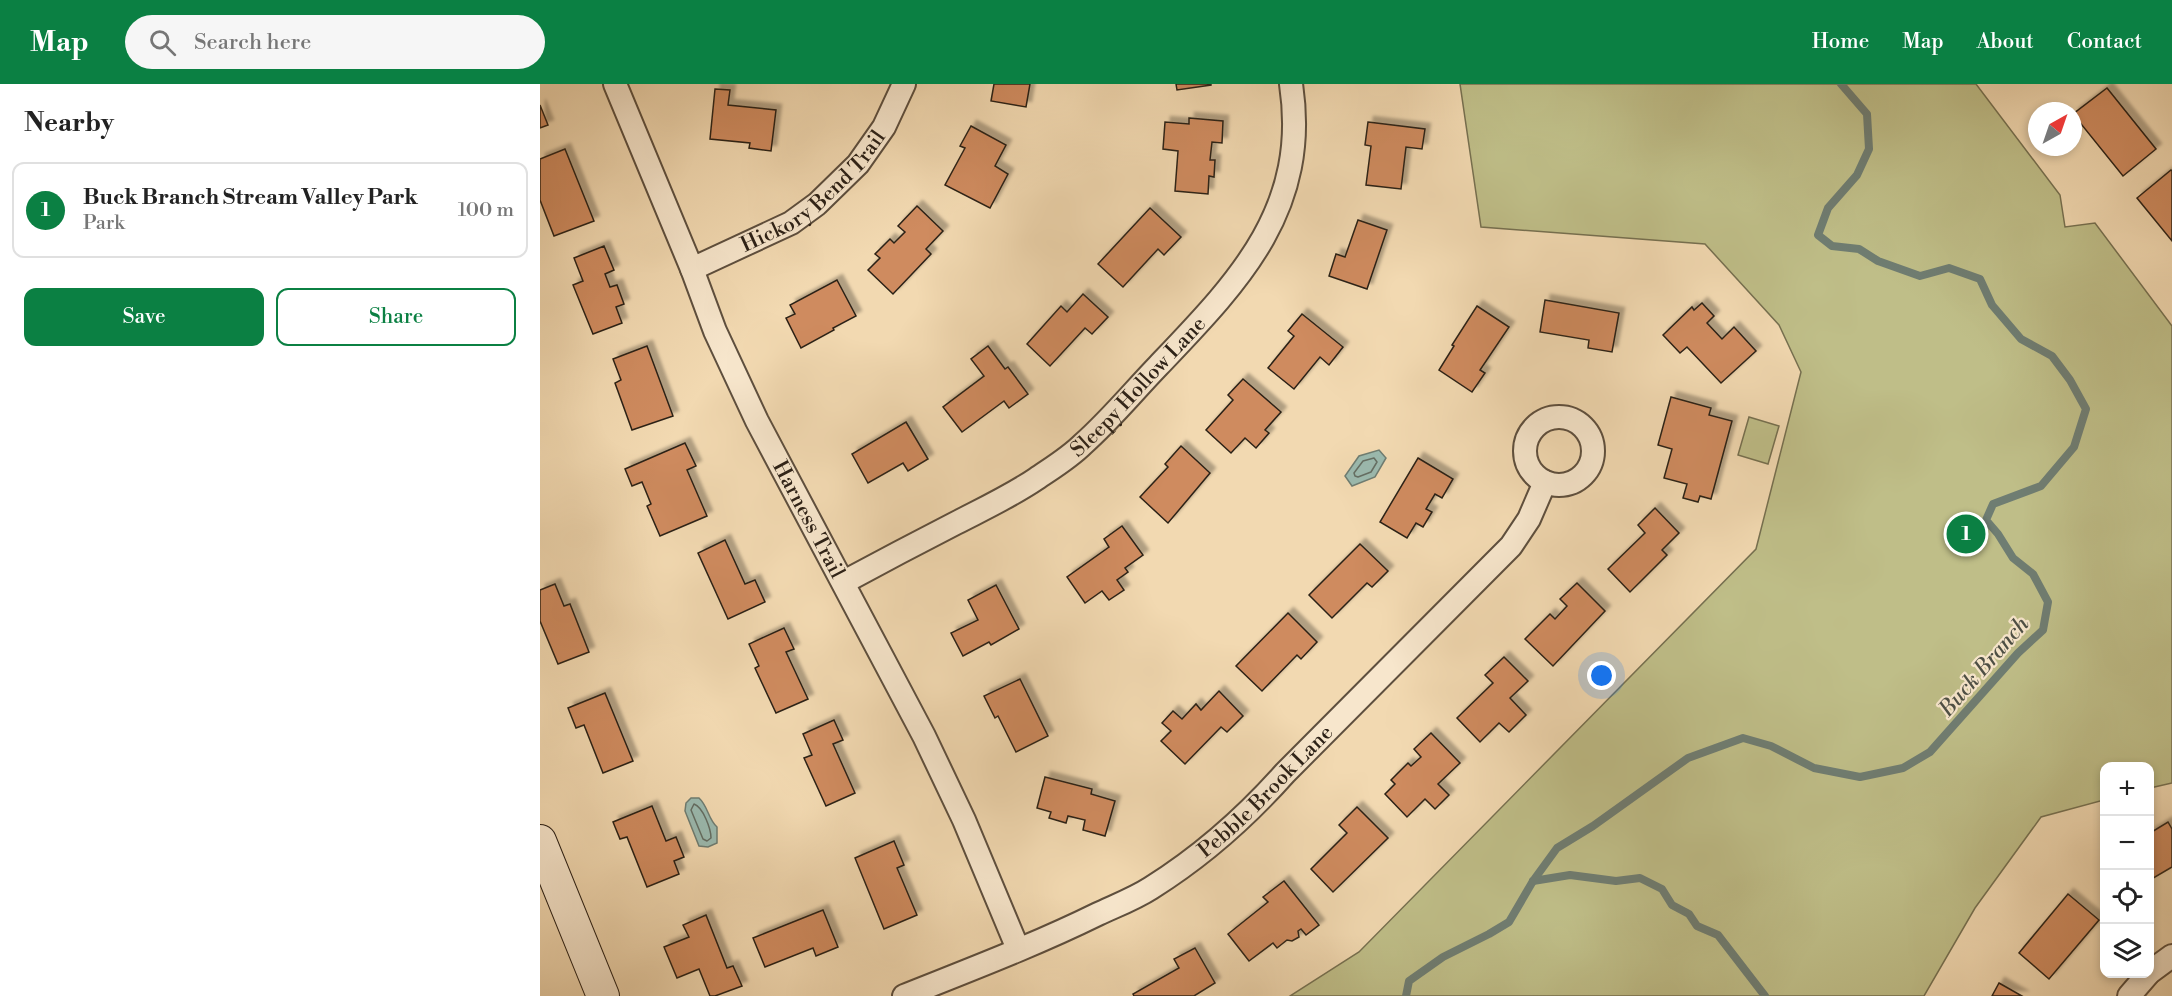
<!DOCTYPE html>
<html lang="en">
<head>
<meta charset="utf-8">
<style>
	body { margin:0; font-family:"Libre Bodoni",serif; background:#f6f6f6; color:#222 }
	.controls { position:absolute; right:18px; bottom:18px; display:grid; overflow:hidden; border-radius:12px; box-shadow:0 3px 9px #0003 }
	.controls button { width:54px; height:54px; display:grid; place-items:center; padding:0; border:0; border-bottom:2px solid #e0e0e0; background:#fff; color:#222; font:30px sans-serif }
	.compass { position:absolute; left:1488px; top:18px; width:54px; height:54px; border-radius:50%; background:#fff; box-shadow:0 3px 9px #0003; rotate:40deg }
	.you { position:absolute; left:1062px; top:592px; width:21px; height:21px; margin:-15px; border:4px solid #fff; border-radius:50%; background:#1a73e8; box-shadow:0 0 0 9px #1a73e833 }
	.badge { display:grid; place-items:center; width:39px; height:39px; border-radius:50%; background:#0b8043; color:#fff; font-size:20px; font-weight:700 }
	.pin { position:absolute; translate:-50% -50%; border:3px solid #fff; box-shadow:0 2px 6px #0006 }
	.list { margin:0; padding:0; list-style:none }
	h2 { display:flex; justify-content:space-between; align-items:center; height:78px; margin:0; padding:0 24px; font-size:26px }
	h2 small { font-size:20px; font-weight:400; color:#767676 }
	.list li { display:grid; grid-template-columns:39px 1fr auto; gap:18px; align-items:center; box-sizing:border-box; height:96px; margin:0 12px 12px; padding:0 12px; border:2px solid #e0e0e0; border-radius:12px }
	.list b { display:block; font-size:22px; white-space:nowrap }
	.list p { margin:0; font-size:20px; white-space:nowrap; color:#767676 }
	.list em { font-size:20px; font-style:normal; color:#767676 }
	.actions { display:flex; gap:12px; padding:18px 24px }
	.actions a { flex:1; padding:14px 0; border:2px solid #0b8043; border-radius:12px; text-align:center; font-size:21px; color:#0b8043 }
	.actions .main { background:#0b8043; color:#fff }
	.icon { flex:none; width:33px; height:33px; fill:none; stroke:currentColor; stroke-width:2; stroke-linecap:round; stroke-linejoin:round }
	.map { position:relative; flex:none; width:1632px; height:912px; overflow:hidden }
	header { display:flex; align-items:center; gap:36px; box-sizing:border-box; height:84px; padding:0 30px; background:#0b8043; color:#fff }
	header strong { font-size:28px }
	nav { display:flex; gap:33px; margin-inline-start:auto; font-size:21px }
	.search { width:420px; height:54px; background:#f6f6f6; display:flex; align-items:center; gap:15px; box-sizing:border-box; padding:0 21px; border-radius:33px; color:#767676; font-size:22px }
	main { display:flex }
	aside { flex:1; background:#fff }
	.map>svg:first-child { display:block }
	.green { fill:#bfbe88; stroke:#767050; stroke-width:1.5 }
	.water { fill:#9bbaaf; stroke:#6f7d72; stroke-width:1.5 }
	.lines { fill:none; stroke-linecap:round; stroke-linejoin:round }
	.shore { stroke:#646e63; stroke-width:1.5 }
	.stream { stroke:#6f7d72; stroke-width:8 }
	.building { fill:#cf8b5e; stroke:#2c2117; stroke-width:1.5; filter:url(#shadow) }
	.street-casing { stroke:#5e4f3e; stroke-width:26 }
	.secondary-casing { stroke:#2c2117; stroke-width:34 }
	.street { stroke:#f7e6cc; stroke-width:22 }
	.secondary { stroke:#f7e6cc; stroke-width:32 }
	.labels { text-anchor:middle; stroke-width:4.5; stroke-linejoin:round; paint-order:stroke }
	.street-label { font-size:21px; fill:#2c2117; stroke:#f7e6cc }
	.water-label { font-size:22px; font-style:italic; fill:#4d4f45; stroke:#f7e6cc }
</style>
</head>
<body>
<header>
<strong>Map</strong>
<div class="search"><svg class="icon" aria-label="search" viewBox="0 0 24 24"><circle cx="10" cy="10" r="6"/><path d="M15 15l6 6"/></svg>Search here</div>
<nav><a>Home</a><a>Map</a><a>About</a><a>Contact</a></nav>
</header>
<main>
<aside>
<h2>Nearby<small></small></h2>
<ul class="list">
<li><span class="badge">1</span><div><b>Buck Branch Stream Valley Park</b><p>Park</p></div><em>100 m</em></li>
</ul>
<div class="actions"><a class="main">Save</a><a>Share</a></div>
</aside>
<div class="map">
<svg width="1632" height="912" viewBox="0 0 1632 912">
	<defs>
		<filter id="shadow"><feDropShadow dx="5.5" dy="-5.5" stdDeviation="1.5" flood-color="#0004"/></filter>
	</defs>
	<rect width="100%" height="100%" fill="#f2d9b1"/>
	<filter id="stains"><feTurbulence type="fractalNoise" baseFrequency=".00333" numOctaves="4"/><feColorMatrix values="0 0 0 0 .2 0 0 0 0 .09 0 0 0 0 .02 0 0 0 .5 -.17"/></filter>
	<radialGradient id="worn" r=".72"><stop offset=".6" stop-color="#630" stop-opacity="0"/><stop offset="1" stop-color="#630" stop-opacity=".3"/></radialGradient>
	<g class="green">
		<polygon points="920,0 1436,0 1520,111 1525,143 1555,139 1632,242 1632,699 1610,704 1610,682 1564,682 1564,716 1501,733 1435,824 1384,912 750,912 819,868 1216,465 1261,288 1239,241 1165,160 941,143"/>
		<polygon points="1209,333 1239,342 1228,380 1198,371"/>
	</g>
	<g class="water">
		<polygon points="839,366 846,374 835,393 812,402 805,392 819,372"/>
		<path d="M 151,714 L 159,714 C 168,722 168,735 177,743 L 177,759 L 168,763 L 159,762 L 145,727 L 146,719 Z"/>
	</g>
	<g class="lines">
		<g class="shore">
			<polygon points="834,374 837,378 831,388 818,393 815,392 814,389 823,377"/>
			<path d="M 154,720 C 163,723 171,745 171,754 L 167,757 L 163,755 L 151,726 Z"/>
		</g>
		<g class="stream">
			<polyline points="993,797 1030,791 1076,797 1100,794 1122,805 1132,821 1149,830 1157,842 1178,851 1225,912"/>
			<polyline points="866,912 869,897 903,873 949,850 969,838 993,797 1017,764 1053,742 1148,674 1203,654 1231,662 1274,684 1320,693 1363,684 1390,668 1478,569 1503,546 1508,518 1493,490 1473,474 1458,450 1446,436 1453,420 1501,402 1534,363 1546,325 1530,296 1512,272 1481,255 1452,221 1440,195 1409,184 1380,192 1338,177 1319,165 1292,162 1278,151 1288,124 1317,91 1329,65 1327,30 1301,0"/>
		</g>
	</g>
	<g class="building">
		<polygon points="454,0 490,0 486,23 451,17"/>
		<polygon points="636,0 671,0 671,1 637,6"/>
		<polygon points="1567,4 1616,65 1583,92 1533,30"/>
		<polygon points="175,5 190,6 188,21 236,26 231,67 209,64 210,59 170,55"/>
		<polygon points="0,21 8,41 0,44"/>
		<polygon points="649,34 683,37 682,59 672,58 670,76 675,76 674,93 669,92 668,110 635,107 638,67 623,65 625,38 649,40"/>
		<polygon points="828,38 885,45 882,65 866,63 861,105 826,101 831,62 825,61"/>
		<polygon points="431,42 466,61 455,82 468,90 450,124 405,101 425,64 420,62"/>
		<polygon points="25,65 54,137 14,152 0,116 0,75"/>
		<polygon points="1631,86 1632,87 1632,157 1597,114"/>
		<polygon points="377,122 403,147 386,165 391,170 353,210 328,186 340,174 335,170 350,155 354,159 365,148 358,142"/>
		<polygon points="610,124 641,153 624,171 618,165 583,203 558,180"/>
		<polygon points="818,136 847,146 827,205 789,192 796,170 805,173"/>
		<polygon points="64,162 74,186 65,190 70,203 77,201 84,220 76,223 82,239 53,250 33,201 43,197 34,174"/>
		<polygon points="297,196 316,232 293,244 294,246 261,264 246,234 255,230 250,221"/>
		<polygon points="543,210 568,233 552,250 545,244 510,282 487,260 521,222 527,228"/>
		<polygon points="1005,216 1079,229 1072,268 1048,264 1049,256 1000,248"/>
		<polygon points="1162,219 1174,232 1167,239 1182,255 1194,243 1216,267 1181,299 1147,263 1140,269 1123,251 1152,223 1154,226"/>
		<polygon points="937,222 969,243 940,286 945,289 932,308 899,286 914,262 912,261"/>
		<polygon points="762,230 803,263 789,281 780,273 754,305 728,284 754,252 748,247"/>
		<polygon points="107,262 133,332 92,346 75,299 81,296 73,275"/>
		<polygon points="448,262 465,285 468,283 488,310 469,324 464,317 422,348 403,323 444,292 431,275"/>
		<polygon points="703,295 741,328 725,346 729,349 716,364 705,354 691,369 666,346 693,316 688,311"/>
		<polygon points="1131,313 1171,324 1169,331 1192,337 1171,415 1160,412 1158,418 1143,414 1147,400 1124,394 1132,365 1118,361"/>
		<polygon points="366,338 388,375 368,387 363,379 328,399 312,370"/>
		<polygon points="145,359 156,382 147,386 167,432 120,452 107,422 111,420 102,398 92,402 85,385"/>
		<polygon points="641,362 670,389 628,439 600,413 628,383 625,380"/>
		<polygon points="878,374 913,395 902,414 895,410 886,425 892,428 883,443 876,439 867,454 840,438"/>
		<polygon points="1115,424 1139,449 1122,466 1127,471 1090,508 1068,485 1105,449 1098,441"/>
		<polygon points="582,442 603,471 585,484 588,488 577,496 584,506 569,516 562,507 545,519 527,493 569,463 564,455"/>
		<polygon points="185,456 205,500 215,496 225,518 188,535 158,469"/>
		<polygon points="820,460 848,487 832,503 827,499 792,534 769,511"/>
		<polygon points="1037,499 1065,527 1013,582 985,555 1010,530 1015,535 1027,522 1020,515"/>
		<polygon points="15,500 24,522 30,520 49,568 18,580 0,537 0,506"/>
		<polygon points="456,501 479,545 451,561 449,558 423,572 411,549 438,536 428,516"/>
		<polygon points="748,529 777,558 761,575 757,571 722,607 696,582"/>
		<polygon points="244,544 254,565 246,568 268,615 236,629 215,584 219,582 209,560"/>
		<polygon points="964,573 988,597 970,614 986,631 969,648 959,639 940,658 917,634 953,599 945,591"/>
		<polygon points="480,595 508,652 476,668 458,632 455,634 444,612"/>
		<polygon points="679,607 703,632 687,648 681,643 645,680 621,657 631,647 622,639 633,627 642,635 656,620 661,626"/>
		<polygon points="65,609 93,677 63,689 44,641 36,644 28,624"/>
		<polygon points="294,636 303,656 293,660 315,709 286,722 264,674 272,671 263,650"/>
		<polygon points="891,649 920,679 898,700 909,711 895,725 885,715 867,733 845,710 855,700 851,696 868,679 871,682 881,673 874,665"/>
		<polygon points="505,693 552,705 551,710 575,717 565,752 543,746 545,736 528,732 526,739 509,734 511,728 497,724"/>
		<polygon points="112,722 126,757 136,753 144,773 134,777 139,790 107,803 87,753 80,755 73,738"/>
		<polygon points="817,723 848,754 793,808 771,785 807,749 799,741"/>
		<polygon points="1628,738 1632,745 1632,783 1610,796 1610,749"/>
		<polygon points="354,757 364,781 357,784 377,831 344,845 315,774"/>
		<polygon points="744,797 779,841 766,851 761,845 758,847 759,853 752,857 747,856 737,864 733,859 709,877 688,850 728,818 723,813"/>
		<polygon points="1528,810 1559,836 1509,895 1479,869"/>
		<polygon points="283,826 298,863 276,872 273,864 225,883 213,854"/>
		<polygon points="166,831 187,884 193,882 202,902 175,912 170,912 159,885 137,894 124,863 149,853 143,841"/>
		<polygon points="655,864 675,899 654,912 594,912 593,910 639,884 634,875"/>
		<polygon points="1459,899 1482,912 1452,912"/>
	</g>
	<g class="lines">
		<g class="street-casing">
			<g id="street">
				<path id="s1" d="M 75,0 L 152,185 L 175,247 L 217,337 L 384,652 L 424,736 L 478,865"/>
				<path id="s2" d="M 152,185 L 251,139 L 277,120 L 318,80 L 344,43 L 364,0"/>
				<circle cx="1019" cy="367" r="34"/>
				<path id="s3" d="M 304,498 C 341,478 379,458 416,439 C 443,425 471,412 496,395 C 512,384 529,374 543,360 C 570,336 593,308 618,282 C 698,198 770,126 751,0"/>
				<polyline points="1610,888 1632,872"/>
				<path id="s4" d="M 364,912 C 429,886 495,861 558,830 C 575,822 594,815 611,804 C 662,772 705,734 745,689 L 971,462 L 989,435 L 1005,398"/>
				<polyline points="1589,912 1608,890"/>
			</g>
		</g>
		<g class="secondary-casing">
			<polyline id="secondary" points="0,757 63,912"/>
		</g>
		<use href="#street" class="street"/>
		<use href="#secondary" class="secondary"/>
	</g>
	<g class="labels">
		<g class="street-label">
			<text dy="7" stroke="none"><textPath href="#s2" startOffset="146">Hickory Bend Trail</textPath></text>
			<text dy="7" stroke="none"><textPath href="#s3" startOffset="356">Sleepy Hollow Lane</textPath></text>
			<text dy="7" stroke="none"><textPath href="#s1" startOffset="477">Harness Trail</textPath></text>
			<text dy="7" stroke="none"><textPath href="#s4" startOffset="420">Pebble Brook Lane</textPath></text>
		</g>
		<g class="water-label">
			<text transform="translate(1443 582) rotate(-49)" y="8">Buck Branch</text>
		</g>
	</g>
	<rect width="100%" height="100%" filter="url(#stains)"/>
	<rect width="100%" height="100%" fill="url(#worn)"/>
</svg>
<div class="controls">
<button>+</button>
<button>−</button>
<button><svg class="icon" aria-label="locate" viewBox="0 0 24 24"><circle cx="12" cy="12" r="6"/><path d="M12 2v4M12 18v4M2 12h4M18 12h4"/></svg></button>
<button><svg class="icon" aria-label="layers" viewBox="0 0 24 24"><path d="M12 4l9 5-9 5-9-5zM3 14l9 5 9-5"/></svg></button>
</div>
<svg class="compass" viewBox="-18 -18 36 36"><path d="M0-13l5 13h-10z" fill="#e53935"/><path d="M0 13l5-13h-10z" fill="#767676"/></svg>
<div class="you"></div>
<div class="pin badge" style="left:1426px;top:450px">1</div>
</div>
</main>
</body>
</html>
